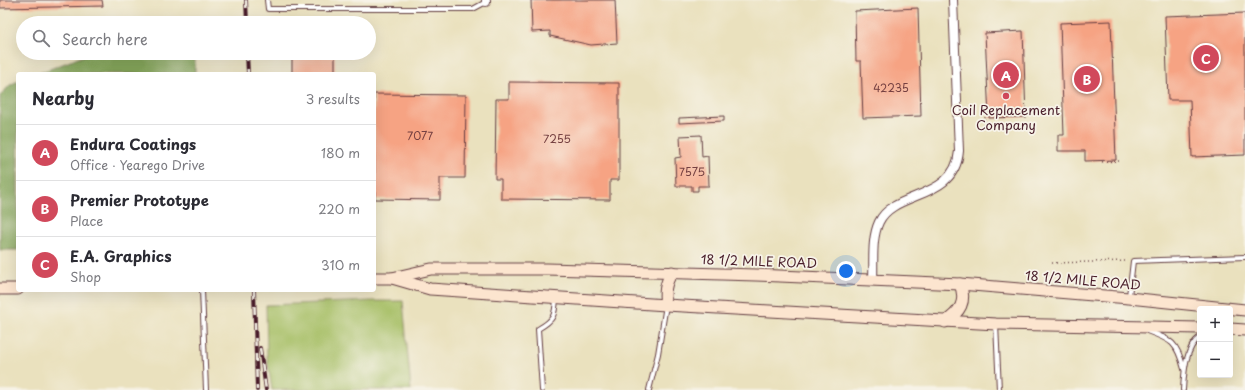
<!DOCTYPE html>
<html lang="en">
<head>
<meta charset="utf-8">
<style>
	body { margin:0; font-family:"Playpen Sans",sans-serif; background:#f2f2f3; color:#2b2b33 }
	.controls { position:absolute; right:12px; bottom:12px; display:grid; overflow:hidden; border-radius:4px; box-shadow:0 4px 16px #0002 }
	.controls button { width:36px; height:36px; display:grid; place-items:center; padding:0; border:0; border-bottom:1px solid #e1e1e2; background:#fff; color:#2b2b33; font:20px sans-serif }
	.you { position:absolute; left:846px; top:271px; width:14px; height:14px; margin:-10px; border:3px solid #fff; border-radius:50%; background:#1a73e8; box-shadow:0 0 0 6px #1a73e833 }
	.badge { display:grid; place-items:center; width:26px; height:26px; border-radius:50%; background:#d1495b; color:#fff; font-size:13px; font-weight:700 }
	.pin { position:absolute; translate:-50% -50%; border:2px solid #fff; box-shadow:0 1px 4px #0006 }
	.list { margin:0; padding:0; list-style:none }
	h2 { display:flex; justify-content:space-between; align-items:center; height:52px; margin:0; padding:0 16px; font-size:17px }
	h2 small { font-size:13px; font-weight:400; color:#7c7c81 }
	.list li { display:grid; grid-template-columns:26px 1fr auto; gap:12px; align-items:center; box-sizing:border-box; height:56px; padding:0 16px; border-top:1px solid #e1e1e2 }
	.list b { display:block; font-size:15px; white-space:nowrap }
	.list p { margin:0; font-size:13px; white-space:nowrap; color:#7c7c81 }
	.list em { font-size:13px; font-style:normal; color:#7c7c81 }
	.icon { flex:none; width:22px; height:22px; fill:none; stroke:currentColor; stroke-width:2; stroke-linecap:round; stroke-linejoin:round }
	.map { position:relative; flex:none; width:1245px; height:390px; overflow:hidden }
	.search { position:absolute; background:#fff; box-shadow:0 4px 16px #0002; left:16px; top:16px; width:360px; height:44px; display:flex; align-items:center; gap:10px; box-sizing:border-box; padding:0 14px; border-radius:22px; color:#7c7c81; font-size:15px }
	.panel { position:absolute; background:#fff; box-shadow:0 4px 16px #0002; left:16px; top:72px; width:360px; height:220px; border-radius:4px }
	.map>svg:first-child { display:block }
	.green { fill:#a5be64; stroke:#786e48 }
	.forest { fill:#84a55a; stroke:#676242 }
	.building { fill:#f6a383 }
	.lines { fill:none; stroke-linecap:round; stroke-linejoin:round }
	.lane-casing { stroke:#623c41; stroke-width:6 }
	.street-casing { stroke:#623c41; stroke-width:10 }
	.secondary-casing { stroke:#623c41; stroke-width:13 }
	.path { stroke:#623c41; stroke-width:1.5; stroke-dasharray:1 3; stroke-linecap:butt }
	.lane { stroke:#fff; stroke-width:4 }
	.street { stroke:#fff; stroke-width:8 }
	.secondary { stroke:#fce5cf; stroke-width:11 }
	.rail-casing { stroke:#4a1f2b; stroke-width:4 }
	.rail { stroke:#f7f3e8; stroke-width:2.5; stroke-dasharray:8; stroke-linecap:butt }
	.poi-dot { fill:#d1495b; stroke:#f7f3e8; stroke-width:1.5 }
	.labels { text-anchor:middle; stroke-width:3.5; stroke-linejoin:round; paint-order:stroke }
	.number-label { font-size:11px; fill:#754041 }
	.poi-label { font-size:13px; fill:#4a1f2b; stroke:#f7f3e8 }
	.street-label { font-size:13px; fill:#4a1f2b; stroke:#f7f3e8 }
</style>
</head>
<body>
<div class="map">
<svg width="1245" height="390" viewBox="0 0 1245 390">
	<rect width="100%" height="100%" fill="#f7f3e8"/>
	<filter id="ink" filterUnits="userSpaceOnUse"><feTurbulence type="fractalNoise" baseFrequency=".025" numOctaves="2"/><feDisplacementMap in="SourceGraphic" scale="8" xChannelSelector="R" yChannelSelector="G"/><feConvolveMatrix kernelMatrix="1 2 1 2 8 2 1 2 1" color-interpolation-filters="sRGB"/></filter>
	<filter id="wash" filterUnits="userSpaceOnUse"><feTurbulence type="fractalNoise" baseFrequency=".012" numOctaves="4" result="noise"/><feDisplacementMap in="SourceGraphic" scale="16" xChannelSelector="R" yChannelSelector="G"/><feGaussianBlur stdDeviation="0.9" result="paint"/><feColorMatrix in="noise" values="0 0 0 0 0 0 0 0 0 0 0 0 0 0 0 0 0 1.4 0 .05"/><feComposite in="paint" operator="in"/></filter>
	<g filter="url(#wash)">
		<rect width="100%" height="100%" fill="#eae1be"/>
		<polygon class="green" points="370,301 403,301 411,390 272,390 267,357 266,305"/>
		<g class="forest">
			<polygon points="91,53 195,53 195,74 37,74"/>
			<polygon points="18,81 18,250 0,250 0,96 10,85"/>
		</g>
		<g id="blocks">
			<g class="building">
				<polygon points="0,0 102,0 103,6 0,8"/>
				<polygon points="531,0 615,0 617,43 591,45 550,36 550,31 532,32"/>
				<polygon points="918,8 921,116 863,118 861,61 856,61 855,11"/>
				<polygon points="1245,13 1245,155 1192,157 1190,100 1168,100 1165,16"/>
				<polygon points="1111,21 1116,160 1085,161 1085,151 1058,151 1058,135 1064,135 1060,23"/>
				<polygon points="1023,31 1026,117 989,118 985,33"/>
				<rect x="292" y="53" width="43" height="21"/>
				<polygon points="509,82 619,83 619,180 610,180 610,200 501,199 501,179 495,179 496,99 509,99"/>
				<polygon points="374,94 466,95 465,178 440,178 440,200 375,199"/>
				<polygon points="724,116 724,121 679,123 679,118"/>
				<polygon points="701,135 702,157 708,156 709,186 698,186 698,191 692,191 692,186 676,186 675,158 681,157 680,136"/>
			</g>
		</g>
	</g>
	<g filter="url(#ink)">
		<use href="#blocks" fill-opacity="0" stroke="#623c41" stroke-width="1"/>
		<g class="lines">
			<g class="lane-casing">
				<g id="lane">
					<polyline points="267,0 268,9 473,9 486,2"/>
					<polyline points="202,290 206,390"/>
					<polyline points="1129,296 1133,261 1245,257"/>
					<polyline points="996,324 999,390"/>
					<path d="M 1147,331 C 1172,340 1177,342 1184,369"/>
					<path d="M 542,390 L 538,329 C 554,320 555,316 556,298"/>
					<polyline points="649,390 658,354 666,305"/>
					<path d="M 1183,390 C 1184,373 1185,348 1200,337"/>
				</g>
			</g>
			<g class="street-casing">
				<g id="street">
					<polyline points="486,0 486,2"/>
					<path d="M 873,280 C 874,262 871,239 879,222 C 894,190 955,201 959,151 L 953,0"/>
				</g>
			</g>
			<g class="secondary-casing">
				<g id="secondary">
					<polyline points="374,278 392,278 431,269 547,269 756,275 960,284 1129,298 1245,310"/>
					<polyline points="392,278 430,289 666,305 996,324 1200,328"/>
					<polyline points="0,289 18,289"/>
					<path d="M 666,305 C 664,292 665,284 672,272"/>
					<path d="M 945,322 C 960,312 967,302 960,284"/>
					<polyline points="1230,329 1245,330"/>
				</g>
			</g>
			<g class="path">
				<polyline points="984,126 985,117 988,114"/>
				<polyline points="1100,160 1100,162 1119,161"/>
				<polyline points="1052,263 1126,261"/>
			</g>
			<use href="#lane" class="lane"/>
			<use href="#street" class="street"/>
			<use href="#secondary" class="secondary"/>
			<g class="rail-casing">
				<g id="rail">
					<polyline points="246,0 247,23"/>
					<polyline points="247,53 248,74"/>
					<polyline points="254,290 257,390"/>
					<polyline points="260,348 266,390"/>
				</g>
			</g>
			<use href="#rail" class="rail"/>
		</g>
	</g>
	<circle class="poi-dot" cx="1006" cy="96" r="4"/>
	<g class="labels">
		<g class="number-label">
			<text x="891" y="92">42235</text>
			<text x="420" y="140">7077</text>
			<text x="557" y="143">7255</text>
			<text x="692" y="176">7575</text>
		</g>
		<g class="poi-label">
			<text x="1006" y="115">Coil Replacement<tspan x="1006" dy="15">Company</tspan></text>
		</g>
		<g class="street-label">
			<text transform="translate(759 261) rotate(2)" y="5">18 1/2 MILE ROAD</text>
			<text transform="translate(1083 280) rotate(5)" y="5">18 1/2 MILE ROAD</text>
		</g>
	</g>
</svg>
<div class="controls">
<button>+</button>
<button>−</button>
</div>
<div class="you"></div>
<div class="pin badge" style="left:1006px;top:75px">A</div>
<div class="pin badge" style="left:1087px;top:79px">B</div>
<div class="pin badge" style="left:1206px;top:58px">C</div>
<div class="search"><svg class="icon" aria-label="search" viewBox="0 0 24 24"><circle cx="10" cy="10" r="6"/><path d="M15 15l6 6"/></svg>Search here</div>
<section class="panel">
<h2>Nearby<small>3 results</small></h2>
<ul class="list">
<li><span class="badge">A</span><div><b>Endura Coatings</b><p>Office · Yearego Drive</p></div><em>180 m</em></li>
<li><span class="badge">B</span><div><b>Premier Prototype</b><p>Place</p></div><em>220 m</em></li>
<li><span class="badge">C</span><div><b>E.A. Graphics</b><p>Shop</p></div><em>310 m</em></li>
</ul>
</section>
</div>
</body>
</html>
